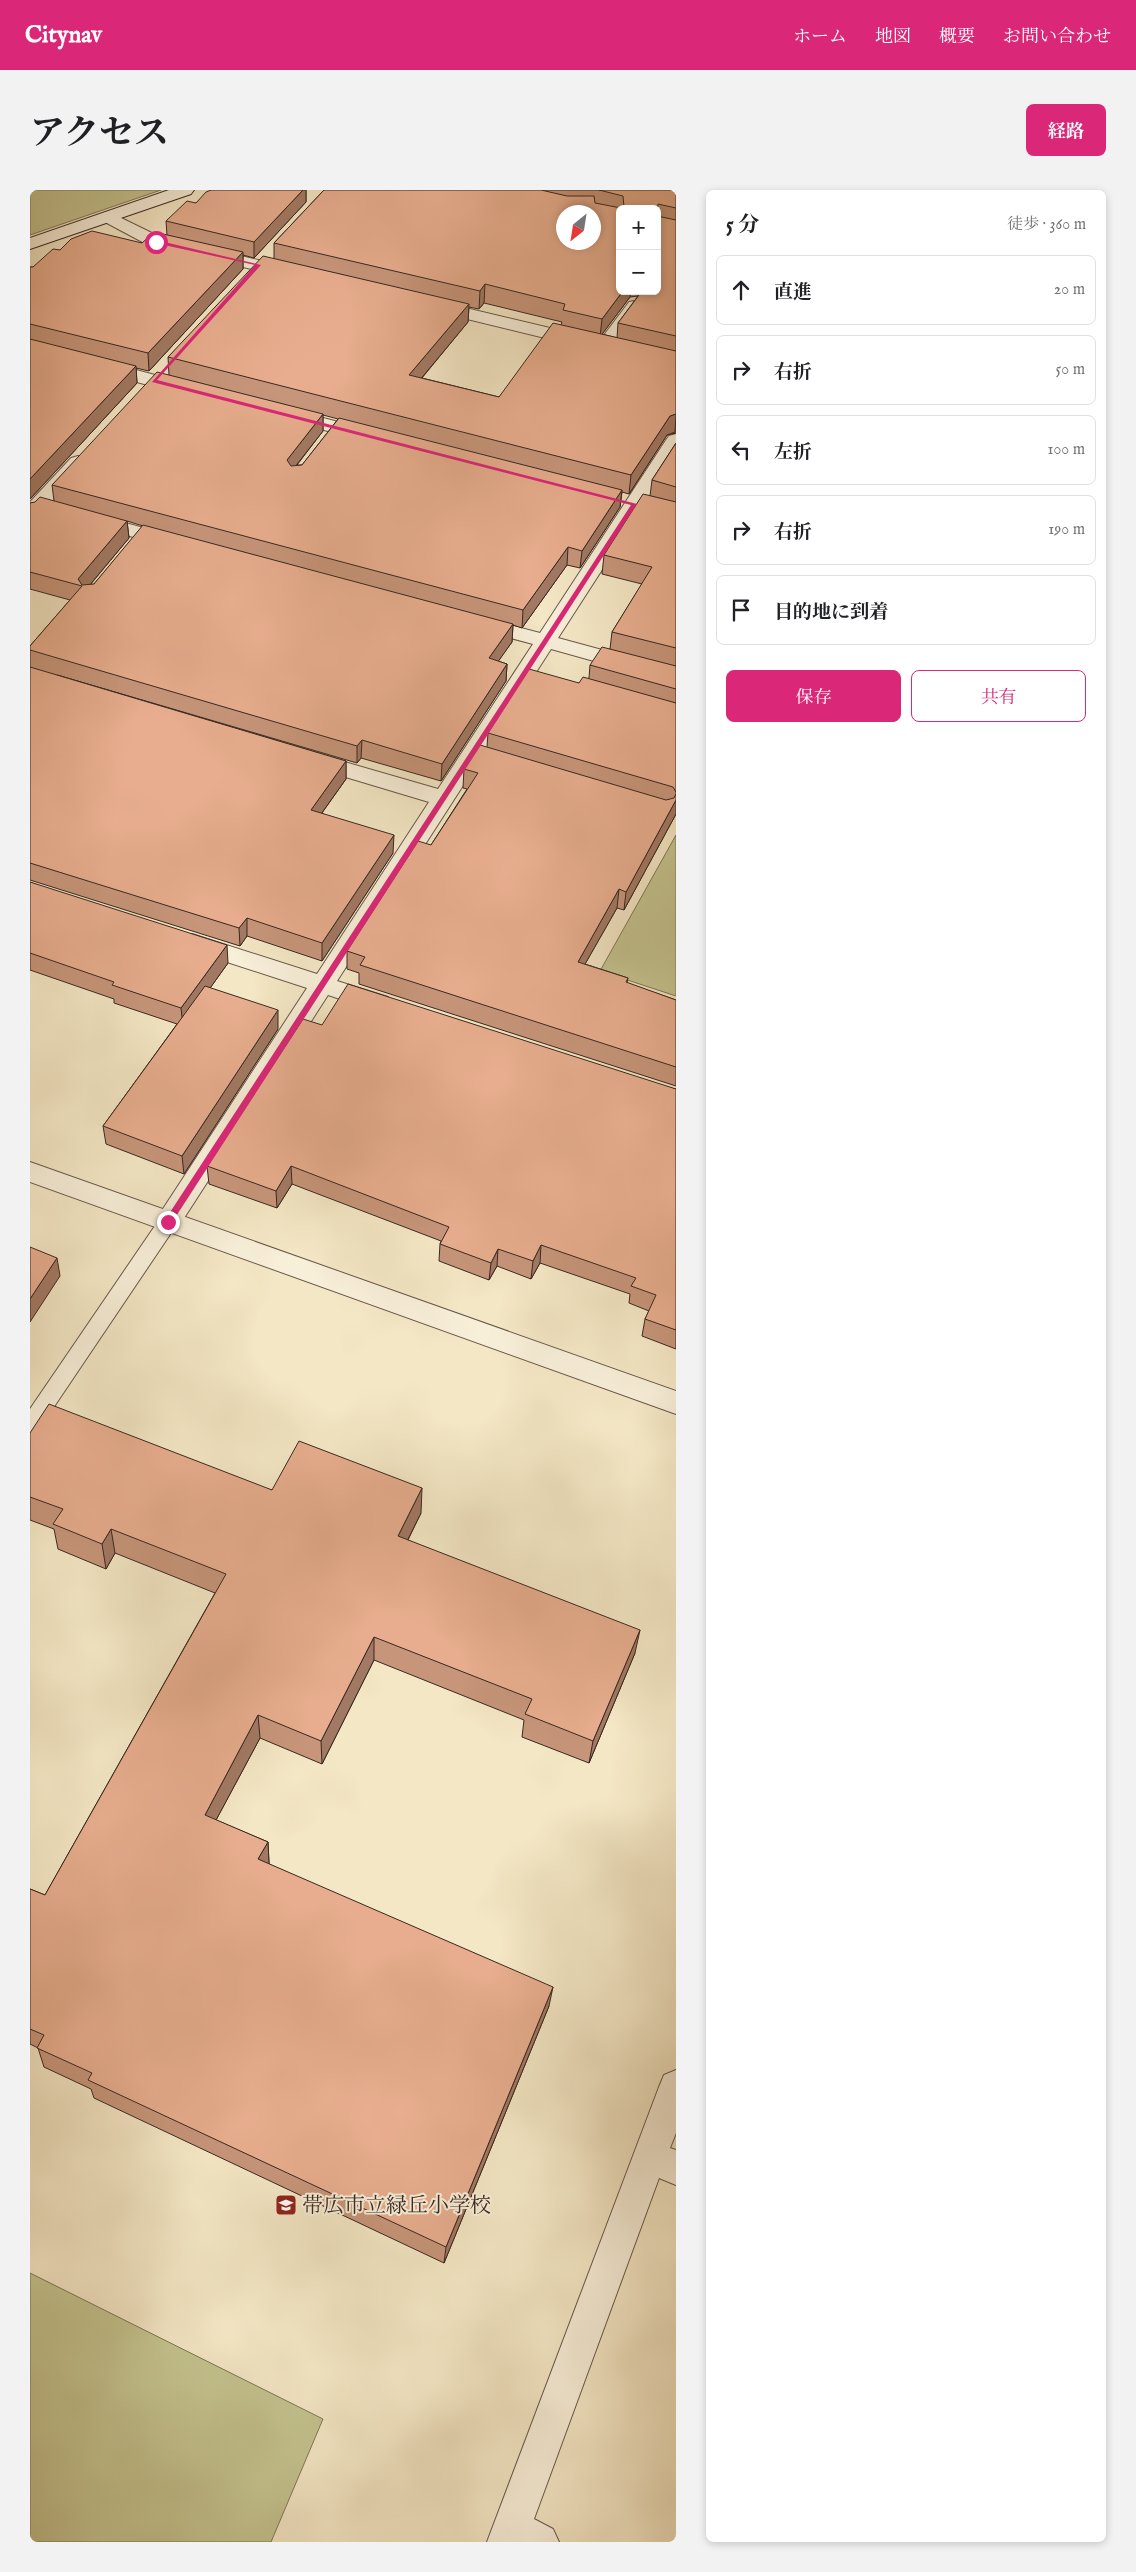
<!DOCTYPE html>
<html lang="ja">
<head>
<meta charset="utf-8">
<style>
	body { margin:0; font-family:"IM FELL English","Noto Serif JP",serif; background:#f2f2f2; color:#202124 }
	.controls { position:absolute; right:15px; top:15px; display:grid; overflow:hidden; border-radius:8px; box-shadow:0 2px 8px #0003 }
	.controls button { width:45px; height:45px; display:grid; place-items:center; padding:0; border:0; border-bottom:1px solid #e0e0e0; background:#fff; color:#202124; font:25px sans-serif }
	.compass { position:absolute; left:526px; top:15px; width:45px; height:45px; border-radius:50%; background:#fff; box-shadow:0 2px 8px #0003; rotate:210deg }
	.stop { position:absolute; width:15px; height:15px; margin:-11px; border:4px solid #db2777; border-radius:50%; background:#fff }
	.stop.end { background:#db2777; border-color:#fff; box-shadow:0 1px 5px #0008 }
	.list { margin:0; padding:0; list-style:none }
	h2 { display:flex; justify-content:space-between; align-items:center; height:65px; margin:0; padding:0 20px; font-size:21px }
	h2 small { font-size:16px; font-weight:400; color:#757577 }
	.list li { display:grid; grid-template-columns:32px 1fr auto; gap:15px; align-items:center; box-sizing:border-box; height:70px; margin:0 10px 10px; padding:0 10px; border:1px solid #e0e0e0; border-radius:8px }
	.list b { display:block; font-size:19px; white-space:nowrap }
	.list em { font-size:16px; font-style:normal; color:#757577 }
	.actions { display:flex; gap:10px; padding:15px 20px }
	.actions a { flex:1; padding:11px 0; border:1px solid #db2777; border-radius:8px; text-align:center; font-size:18px; color:#db2777 }
	.actions .main { background:#db2777; color:#fff }
	.icon { flex:none; width:28px; height:28px; fill:none; stroke:currentColor; stroke-width:2; stroke-linecap:round; stroke-linejoin:round }
	.map { position:relative; flex:none; width:646px; height:2352px; overflow:hidden; border-radius:8px }
	header { display:flex; align-items:center; gap:30px; box-sizing:border-box; height:70px; padding:0 25px; background:#db2777; color:#fff }
	header strong { font-size:24px }
	nav { display:flex; gap:28px; margin-inline-start:auto; font-size:18px }
	.intro { display:flex; align-items:center; justify-content:space-between; box-sizing:border-box; height:120px; padding:0 30px }
	h1 { margin:0; font-size:35px }
	.button { padding:12px 22px; border-radius:8px; background:#db2777; color:#fff; font-size:18px; font-weight:700 }
	main { display:flex; gap:30px; padding:0 30px }
	aside { flex:1; background:#fff; border-radius:8px; box-shadow:0 2px 8px #0003 }
	.map>svg:first-child { display:block }
	.green { fill:#c4c38f; stroke:#7e7658 }
	.lines { fill:none; stroke-linecap:round; stroke-linejoin:round }
	.service-casing { stroke:#67584a; stroke-width:2 }
	.minor-casing { stroke:#67584a; stroke-width:2 }
	.tertiary-casing { stroke:#67584a; stroke-width:2 }
	.secondary-casing { stroke:#382821; stroke-width:2 }
	.service { fill:#f8efd9; fill-rule:evenodd }
	.minor { fill:#f8efd9; fill-rule:evenodd }
	.tertiary { fill:#f8efd9; fill-rule:evenodd }
	.secondary { fill:#f8efd9; fill-rule:evenodd }
	.wall { fill:#c7957a; stroke:#382821; fill-rule:evenodd }
	.shaded-wall { fill:#a27963; stroke:#382821 }
	.building { fill:#e7ad8e; stroke:#382821; fill-rule:evenodd }
	.route { fill:#db2777 }
	.labels { text-anchor:middle; stroke-width:4; stroke-linejoin:round; paint-order:stroke }
	.near-poi-label { font-size:21px; fill:#382821; stroke:#f8efd9; text-anchor:start }
</style>
</head>
<body>
<header>
<strong>Citynav</strong>
<nav><a>ホーム</a><a>地図</a><a>概要</a><a>お問い合わせ</a></nav>
</header>
<div class="intro"><h1>アクセス</h1><a class="button">経路</a></div>
<main>
<div class="map">
<svg width="646" height="2352" viewBox="0 0 646 2352">
	<rect width="100%" height="100%" fill="#f4e7c5"/>
	<filter id="stains"><feTurbulence type="fractalNoise" baseFrequency=".004" numOctaves="4"/><feColorMatrix values="0 0 0 0 .2 0 0 0 0 .09 0 0 0 0 .02 0 0 0 .5 -.17"/></filter>
	<radialGradient id="worn" r=".72"><stop offset=".6" stop-color="#630" stop-opacity="0"/><stop offset="1" stop-color="#630" stop-opacity=".3"/></radialGradient>
	<g class="green">
		<polygon points="0,0 131,0 0,45"/>
		<polygon points="646,645 646,806 570,781"/>
		<polygon points="0,2083 293,2229 241,2352 0,2352"/>
	</g>
	<g class="lines">
		<g class="service-casing">
			<g id="service">
				<polygon points="604,111 611,115 609,118 578,159 568,159 566,156 568,153 599,112"/>
				<polygon points="138,1025 145,1027 148,1032 145,1037 7,1242 0,1244 0,1219 131,1027"/>
			</g>
		</g>
		<g class="minor-casing">
			<g id="minor">
				<polygon points="79,22 132,48 268,79 271,83 268,87 262,88 120,56 73,31 70,27 73,23"/>
				<polygon points="402,110 558,147 561,151 558,155 552,157 396,119 393,115 396,111"/>
				<polygon points="0,152 163,195 165,199 163,203 156,205 0,164"/>
				<polygon points="258,219 344,241 347,245 344,249 337,251 251,229 248,225 251,221"/>
				<polygon points="646,244 646,265 528,448 646,480 646,494 521,459 307,791 358,807 361,813 358,819 349,822 298,805 147,1039 138,1042 129,1039 125,1032 129,1025 277,798 154,758 150,752 154,746 162,744 287,784 399,612 272,574 269,569 272,564 280,562 408,599 503,454 439,437 436,432 439,427 446,426 510,443 636,250 639,246"/>
				<polygon points="48,266 55,268 58,272 55,276 7,328 0,330 0,312 41,268"/>
				<polygon points="62,324 151,348 154,352 151,356 144,358 55,334 52,330 55,326"/>
				<polygon points="646,1880 646,1943 640,1958 646,1960 646,1995 629,1988 504,2329 523,2339 529,2352 457,2352 629,1897 634,1885"/>
			</g>
		</g>
		<g class="tertiary-casing">
			<polygon id="tertiary" points="0,972 646,1201 646,1224 0,992"/>
		</g>
		<g class="secondary-casing">
			<polygon id="secondary" points="139,0 164,0 161,4 0,59 0,48"/>
		</g>
		<use href="#service" class="service"/>
		<use href="#minor" class="minor"/>
		<use href="#tertiary" class="tertiary"/>
		<use href="#secondary" class="secondary"/>
	</g>
	<g class="wall">
		<polygon points="181,0 276,0 276,12 224,68 213,65 213,79 119,181 106,178 107,193 0,309 0,77 3,77 30,60 112,53 137,45 136,31 166,13"/>
		<path d="M 294,0 L 646,0 L 646,243 L 637,245 L 599,304 L 592,302 L 590,317 L 550,378 L 537,375 L 492,438 L 483,435 L 482,452 L 468,471 L 477,474 L 476,491 L 411,591 L 331,568 L 327,573 L 27,485 L 316,571 L 316,589 L 292,623 L 363,663 L 292,771 L 217,746 L 210,756 L 0,690 L 0,456 L 40,410 L 0,399 L 0,313 L 24,311 L 22,295 L 139,185 L 138,167 L 244,68 L 244,53 ZM 590,19 L 627,101 L 590,101 ZM 608,106 L 588,133 L 587,148 L 572,144 L 600,107 ZM 454,113 L 532,132 L 531,135 L 469,207 L 392,188 L 438,132 L 439,117 L 449,119 ZM 293,225 L 308,229 L 272,275 L 267,275 L 293,241 ZM 97,331 L 113,336 L 64,394 L 60,395 L 99,348 Z"/>
		<polygon points="646,253 646,624 594,720 587,718 555,774 598,788 597,793 646,810 646,896 329,794 329,783 317,779 317,761 401,655 437,599 433,598 434,579 457,557 458,543 549,493 559,488 560,475 580,459 582,442 612,394 572,384 574,365 620,306 622,290"/>
		<polygon points="0,692 198,773 180,798 248,839 154,984 76,954 73,936 147,834 84,813 84,809 0,780"/>
		<polygon points="292,835 646,899 646,1159 612,1146 615,1129 619,1121 599,1113 600,1104 510,1073 501,1089 467,1076 459,1090 409,1071 410,1054 411,1051 262,994 247,1018 179,994 177,976"/>
		<polygon points="0,1243 242,1300 391,1323 378,1350 605,1463 559,1573 492,1547 494,1530 344,1470 292,1574 230,1548 186,1630 238,1652 239,1674 519,1816 414,2073 64,1908 61,1899 14,1877 8,1858 0,1854 0,1699 15,1705 185,1403 85,1363 76,1379 28,1359 24,1339 0,1330"/>
	</g>
	<g class="shaded-wall">
		<polygon points="273,0 276,0 276,12 224,68 224,52"/>
		<polygon points="213,62 213,79 119,181 118,163"/>
		<polygon points="455,94 454,113 449,119 450,101"/>
		<polygon points="593,101 601,101 600,107 570,147 572,129"/>
		<polygon points="439,114 438,132 379,203 379,185"/>
		<polygon points="106,176 107,193 0,309 0,289"/>
		<polygon points="293,224 293,241 257,287 257,270"/>
		<polygon points="646,224 645,242 637,245 599,304 601,285 640,226"/>
		<polygon points="592,300 590,317 550,378 552,361"/>
		<polygon points="97,331 99,348 53,403 52,396 48,389"/>
		<polygon points="538,357 537,375 492,438 493,420"/>
		<polygon points="483,434 482,452 458,486 459,468"/>
		<polygon points="477,474 476,491 411,591 412,574"/>
		<polygon points="332,550 331,568 327,573 327,556"/>
		<polygon points="316,571 316,589 281,638 281,620"/>
		<polygon points="646,610 646,624 594,720 596,702"/>
		<polygon points="364,645 363,663 292,771 292,753"/>
		<polygon points="589,699 587,718 546,790 548,772"/>
		<polygon points="217,728 217,746 210,756 209,738"/>
		<polygon points="197,755 198,773 153,836 151,818"/>
		<polygon points="248,820 248,839 154,984 152,966"/>
		<polygon points="261,976 262,994 247,1018 246,1001"/>
		<polygon points="511,1055 510,1073 501,1089 503,1071"/>
		<polygon points="468,1059 467,1076 459,1090 461,1073"/>
		<polygon points="27,1068 30,1086 0,1132 0,1109"/>
		<polygon points="392,1298 391,1323 367,1371 368,1346"/>
		<polygon points="81,1339 85,1363 76,1379 72,1354"/>
		<polygon points="610,1440 605,1463 559,1573 563,1551"/>
		<polygon points="344,1447 344,1470 292,1574 291,1551"/>
		<polygon points="228,1525 230,1548 177,1647 175,1625"/>
		<polygon points="238,1652 239,1673 230,1691 228,1669"/>
		<polygon points="523,1797 519,1816 414,2073 416,2057"/>
	</g>
	<g class="building">
		<polygon points="181,0 273,0 224,52 136,31 157,11 166,13 176,2"/>
		<path d="M 294,0 L 511,0 L 537,6 L 564,6 L 565,13 L 591,18 L 594,17 L 593,6 L 569,0 L 646,0 L 646,18 L 628,14 L 627,24 L 627,19 L 590,19 L 590,101 L 593,101 L 572,129 L 533,120 L 535,114 L 455,94 L 450,101 L 244,53 ZM 534,22 L 564,22 L 564,52 L 534,52 Z"/>
		<polygon points="627,26 646,30 646,146 588,133 612,101 627,101"/>
		<polygon points="62,41 112,53 124,42 213,62 118,163 0,134 0,77 3,77 23,59 30,60 41,49"/>
		<polygon points="233,66 439,114 379,185 469,207 523,133 646,161 646,224 640,226 601,285 138,167"/>
		<polygon points="0,149 106,176 0,289"/>
		<polygon points="127,182 293,224 257,270 261,276 272,275 309,228 592,300 552,361 538,357 493,420 22,295"/>
		<polygon points="646,253 646,297 622,290"/>
		<polygon points="613,304 646,312 646,458 582,442 622,377 574,365"/>
		<polygon points="10,307 97,331 48,389 52,395 64,394 113,335 483,434 459,468 477,474 412,574 332,550 327,556 0,460 0,456 52,396 0,382 0,313 5,312"/>
		<polygon points="572,457 646,476 646,499 560,475"/>
		<polygon points="0,477 316,571 281,620 364,645 292,753 217,728 209,738 0,673"/>
		<polygon points="499,479 549,493 553,487 646,513 646,602 643,597 458,543"/>
		<polygon points="450,555 636,610 644,608 646,604 646,610 596,702 589,699 548,772 598,788 596,792 646,810 646,877 330,775 335,767 317,761 388,651 401,655 448,583 434,579"/>
		<polygon points="0,692 197,755 151,818 82,795 84,792 0,763"/>
		<polygon points="318,794 646,899 646,1140 615,1129 626,1105 601,1096 606,1088 511,1055 503,1071 468,1059 461,1073 410,1054 419,1037 261,976 246,1001 177,976 273,829 292,835"/>
		<polygon points="175,796 248,820 152,966 73,936"/>
		<polygon points="0,1057 27,1068 0,1109"/>
		<polygon points="19,1214 242,1300 269,1251 392,1298 368,1346 610,1440 563,1551 495,1524 502,1509 344,1447 291,1551 228,1525 175,1625 238,1652 228,1669 523,1797 416,2057 58,1890 62,1883 7,1858 14,1845 0,1839 0,1699 15,1705 196,1384 81,1339 72,1354 23,1334 33,1319 0,1307 0,1243"/>
	</g>
	<polygon class="route" points="126,50 231,75 127,190 607,314 141,1034 138,1035 134,1032 135,1030 601,315 122,192 225,75 125,53"/>
	<defs>
		<g id="school-square" transform="scale(1.125)"><rect x="-9" y="-9" width="18" height="18" rx="4" fill="#8f2418" stroke="#f8efd9"/><path d="M0-5L7-2L0 1L-7-2ZM-4 1L0 2.5L4 1V4Q0 6-4 4Z" fill="#fff"/></g>
	</defs>
	<g fill-rule="evenodd">
		<use href="#school-square" x="256" y="2015"/>
	</g>
	<g class="labels">
		<g class="near-poi-label">
			<text x="272" y="2022">帯広市立緑丘小学校</text>
		</g>
	</g>
	<rect width="100%" height="100%" filter="url(#stains)"/>
	<rect width="100%" height="100%" fill="url(#worn)"/>
</svg>
<div class="controls">
<button>+</button>
<button>−</button>
</div>
<svg class="compass" viewBox="-18 -18 36 36"><path d="M0-13l5 13h-10z" fill="#e53935"/><path d="M0 13l5-13h-10z" fill="#757577"/></svg>
<div class="stop" style="left:126px;top:52px"></div>
<div class="stop end" style="left:138px;top:1032px"></div>
</div>
<aside>
<h2>5 分<small>徒歩 · 360 m</small></h2>
<ul class="list">
<li><svg class="icon" aria-label="ahead" viewBox="0 0 24 24"><path d="M12 20V5M6 11l6-6 6 6"/></svg><div><b>直進</b></div><em>20 m</em></li>
<li><svg class="icon" aria-label="right" viewBox="0 0 24 24"><path d="M7 20v-9h11M14 6l5 5-5 5"/></svg><div><b>右折</b></div><em>50 m</em></li>
<li><svg class="icon" aria-label="left" viewBox="0 0 24 24"><path d="M17 20v-9H6M10 6l-5 5 5 5"/></svg><div><b>左折</b></div><em>100 m</em></li>
<li><svg class="icon" aria-label="right" viewBox="0 0 24 24"><path d="M7 20v-9h11M14 6l5 5-5 5"/></svg><div><b>右折</b></div><em>190 m</em></li>
<li><svg class="icon" aria-label="arrive" viewBox="0 0 24 24"><path d="M6 21V4h12l-3 4 3 4H6"/></svg><div><b>目的地に到着</b></div></li>
</ul>
<div class="actions"><a class="main">保存</a><a>共有</a></div>
</aside>
</main>
</body>
</html>
